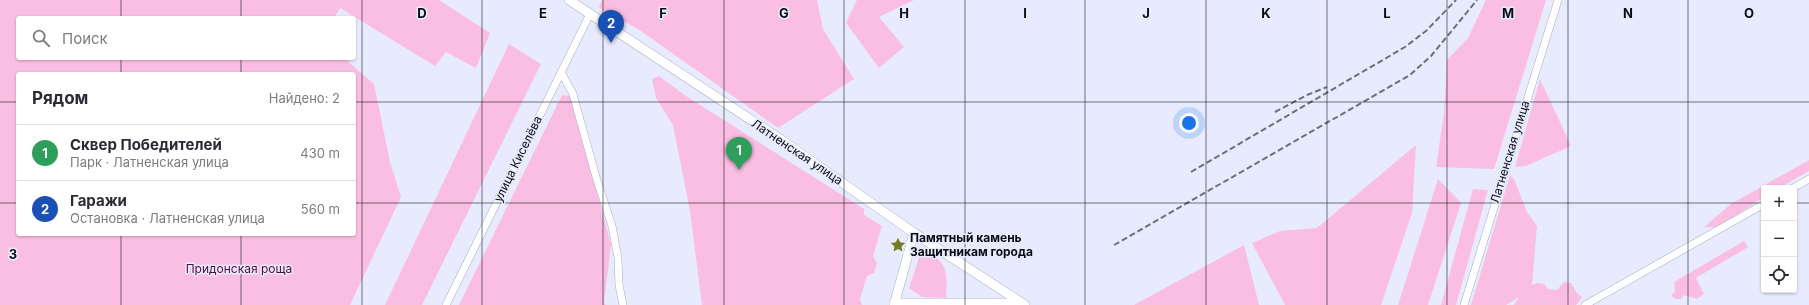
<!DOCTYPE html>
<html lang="ru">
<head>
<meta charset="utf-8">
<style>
	body { margin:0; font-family:Inter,sans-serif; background:#f2f2f3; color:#2b2b33 }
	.controls { position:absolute; right:12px; bottom:12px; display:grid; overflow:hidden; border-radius:4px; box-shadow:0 1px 3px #0004 }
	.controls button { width:36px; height:36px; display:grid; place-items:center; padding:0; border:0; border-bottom:1px solid #e1e1e2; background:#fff; color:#2b2b33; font:20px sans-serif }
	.you { position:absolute; left:1189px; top:123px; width:14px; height:14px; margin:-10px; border:3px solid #fff; border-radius:50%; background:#1a73e8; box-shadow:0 0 0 6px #1a73e833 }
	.badge { display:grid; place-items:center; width:26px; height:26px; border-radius:50%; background:#ea580c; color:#fff; font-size:13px; font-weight:700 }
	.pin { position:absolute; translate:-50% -33px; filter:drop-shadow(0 1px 2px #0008) }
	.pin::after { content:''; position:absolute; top:21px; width:14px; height:12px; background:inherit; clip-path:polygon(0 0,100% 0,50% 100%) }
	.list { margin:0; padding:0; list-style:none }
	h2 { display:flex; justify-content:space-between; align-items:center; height:52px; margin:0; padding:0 16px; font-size:17px }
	h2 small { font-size:13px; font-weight:400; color:#7c7c81 }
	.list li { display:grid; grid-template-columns:26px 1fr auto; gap:12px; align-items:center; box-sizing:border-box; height:56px; padding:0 16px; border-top:1px solid #e1e1e2 }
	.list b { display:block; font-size:15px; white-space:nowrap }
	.list p { margin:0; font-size:13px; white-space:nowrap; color:#7c7c81 }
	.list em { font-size:13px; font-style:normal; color:#7c7c81 }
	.icon { flex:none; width:22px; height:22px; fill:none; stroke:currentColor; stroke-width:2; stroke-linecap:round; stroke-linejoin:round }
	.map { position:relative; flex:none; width:1809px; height:305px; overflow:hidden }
	.search { position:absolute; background:#fff; box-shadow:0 1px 3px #0004; left:16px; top:16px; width:340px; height:44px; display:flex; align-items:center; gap:10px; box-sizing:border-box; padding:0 14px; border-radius:4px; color:#7c7c81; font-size:15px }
	.panel { position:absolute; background:#fff; box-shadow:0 1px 3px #0004; left:16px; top:72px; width:340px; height:164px; border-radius:4px }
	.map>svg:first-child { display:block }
	.green { fill:#fabee3; fill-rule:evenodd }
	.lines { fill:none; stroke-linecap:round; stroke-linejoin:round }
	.minor-casing { stroke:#a9adc2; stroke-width:8 }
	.tertiary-casing { stroke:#a9adc2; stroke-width:10 }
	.minor { stroke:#fff; stroke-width:7 }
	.tertiary { stroke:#fff; stroke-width:9 }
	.rail { stroke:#6d6f7b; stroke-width:2; stroke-dasharray:6 3; stroke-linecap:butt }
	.grid { fill:none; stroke:#0a0c13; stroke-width:1; stroke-opacity:0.55 }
	.labels { text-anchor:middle; stroke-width:3; stroke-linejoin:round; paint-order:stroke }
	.street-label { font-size:12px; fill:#0a0c13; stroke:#e8ebfd }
	.poi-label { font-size:12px; font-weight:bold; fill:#0a0c13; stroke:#e8ebfd; text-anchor:start }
	.park-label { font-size:12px; fill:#550741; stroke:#e8ebfd }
	.grid-label { font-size:13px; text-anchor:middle; font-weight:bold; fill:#0a0c13; stroke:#e8ebfd; stroke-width:3; stroke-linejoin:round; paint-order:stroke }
</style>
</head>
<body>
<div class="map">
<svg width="1809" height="305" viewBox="0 0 1809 305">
	<rect width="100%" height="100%" fill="#e8ebfd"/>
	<g class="green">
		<path d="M 0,0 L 439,0 L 490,33 L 476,68 L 446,52 L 435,66 L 340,8 L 334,18 L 18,18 L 18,58 L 344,58 L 374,84 L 390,162 L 401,197 L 350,305 L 0,305 ZM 18,74 L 354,74 L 354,234 L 18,234 Z"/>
		<polygon points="602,0 817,0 823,29 854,79 778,128 638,29 599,8"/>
		<polygon points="857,0 914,0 879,17 904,47 879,68 846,23"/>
		<polygon points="1486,0 1546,0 1494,169 1436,167 1444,113 1447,60 1468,38"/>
		<polygon points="509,44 541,64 422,305 385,305"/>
		<polygon points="659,76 686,96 864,209 864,215 882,226 873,256 877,263 874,273 867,276 860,299 862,305 702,305 690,211 673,125 656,98 652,79"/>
		<polygon points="1540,79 1571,146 1526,166 1515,167"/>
		<polygon points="562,95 570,96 611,244 604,303 606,305 459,305"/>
		<polygon points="1416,145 1412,213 1381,305 1285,305 1252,243 1280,231 1317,228"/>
		<polygon points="1809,160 1809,171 1779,188 1764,188 1764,197 1718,227 1704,227 1731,204"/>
		<polygon points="1510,175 1514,179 1527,212 1537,226 1532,285 1538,283 1544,284 1548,289 1557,290 1564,282 1571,283 1577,293 1582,297 1576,305 1514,305 1519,297 1506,305 1471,305"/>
		<polygon points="1438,179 1461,203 1428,305 1398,305"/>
		<polygon points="1473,189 1488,190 1456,305 1441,305"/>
		<polygon points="1744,241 1748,247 1696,278 1704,294 1697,299 1684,295 1681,299 1676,299 1671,296 1675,291 1674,282"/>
		<polygon points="1244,245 1259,305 1134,305"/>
		<path d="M 926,251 C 949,263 947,274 946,298 L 922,297 L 909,288 L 920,255 Z"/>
	</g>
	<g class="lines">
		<g class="minor-casing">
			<g id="minor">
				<polyline points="561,72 573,94 596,177 612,226 618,258 619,285 623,305"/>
				<polyline points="1793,188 1809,179"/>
				<polyline points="446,305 590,14"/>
				<polyline points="1464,305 1558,0"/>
				<polyline points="1585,305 1764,204"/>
			</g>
		</g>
		<g class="tertiary-casing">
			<g id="tertiary">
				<polyline points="569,0 780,139 914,233 1025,305"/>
				<polyline points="894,303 1022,303"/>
				<polyline points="894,305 914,233"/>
			</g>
		</g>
		<use href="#minor" class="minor"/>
		<use href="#tertiary" class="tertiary"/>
		<g class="rail">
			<polyline points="1275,112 1307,95 1327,87"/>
			<polyline points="1191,172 1405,47 1426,31 1456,0"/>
			<polyline points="1114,245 1410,75 1431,56 1477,0"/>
		</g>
	</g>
	<path class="grid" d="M 121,0 L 121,18M 241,0 L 241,18M 362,0 L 362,305M 482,0 L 482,305M 603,0 L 603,305M 724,0 L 724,305M 844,0 L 844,305M 965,0 L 965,305M 1085,0 L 1085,305M 1206,0 L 1206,305M 1327,0 L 1327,305M 1447,0 L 1447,305M 1568,0 L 1568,305M 1688,0 L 1688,305M 121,58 L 121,74M 241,58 L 241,74M 0,102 L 18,102M 354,102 L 1809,102M 0,203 L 18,203M 354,203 L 1764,203M 1794,203 L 1809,203M 121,234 L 121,305M 241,234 L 241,305"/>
	<defs>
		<g id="sight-bare" transform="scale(1.2)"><path d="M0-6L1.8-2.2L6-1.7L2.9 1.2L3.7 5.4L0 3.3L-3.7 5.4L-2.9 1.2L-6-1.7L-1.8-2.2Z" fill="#767c26" stroke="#e8ebfd" stroke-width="2.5" paint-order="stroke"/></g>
	</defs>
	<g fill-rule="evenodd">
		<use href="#sight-bare" x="898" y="245"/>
	</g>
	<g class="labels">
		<g class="street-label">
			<text transform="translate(797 152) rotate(34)" y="4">Латненская улица</text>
			<text transform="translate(1510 152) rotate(-73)" y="4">Латненская улица</text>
			<text transform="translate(518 159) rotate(-64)" y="4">улица Киселёва</text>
		</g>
		<g class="poi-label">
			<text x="910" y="242">Памятный камень<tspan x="910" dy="14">Защитникам города</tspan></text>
		</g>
		<g class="park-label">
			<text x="239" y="273">Придонская роща</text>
		</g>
	</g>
	<g class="grid-label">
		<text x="422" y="18">D</text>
		<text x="543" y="18">E</text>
		<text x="663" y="18">F</text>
		<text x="784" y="18">G</text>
		<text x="904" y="18">H</text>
		<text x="1025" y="18">I</text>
		<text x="1146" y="18">J</text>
		<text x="1266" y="18">K</text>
		<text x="1387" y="18">L</text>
		<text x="1508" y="18">M</text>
		<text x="1628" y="18">N</text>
		<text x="1749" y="18">O</text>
		<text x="13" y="259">3</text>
	</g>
</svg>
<div class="controls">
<button>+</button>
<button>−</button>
<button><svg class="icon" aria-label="locate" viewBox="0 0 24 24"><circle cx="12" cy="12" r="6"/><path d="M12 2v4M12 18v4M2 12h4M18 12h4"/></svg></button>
</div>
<div class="you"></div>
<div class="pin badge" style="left:739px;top:170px;background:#2e9e5b">1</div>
<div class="pin badge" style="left:611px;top:43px;background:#1a4fb4">2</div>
<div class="search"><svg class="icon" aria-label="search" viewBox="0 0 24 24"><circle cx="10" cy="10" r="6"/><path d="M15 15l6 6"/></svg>Поиск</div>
<section class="panel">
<h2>Рядом<small>Найдено: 2</small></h2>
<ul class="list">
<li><span class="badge" style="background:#2e9e5b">1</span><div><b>Сквер Победителей</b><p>Парк · Латненская улица</p></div><em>430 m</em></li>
<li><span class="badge" style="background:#1a4fb4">2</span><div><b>Гаражи</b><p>Остановка · Латненская улица</p></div><em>560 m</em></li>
</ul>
</section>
</div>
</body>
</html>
